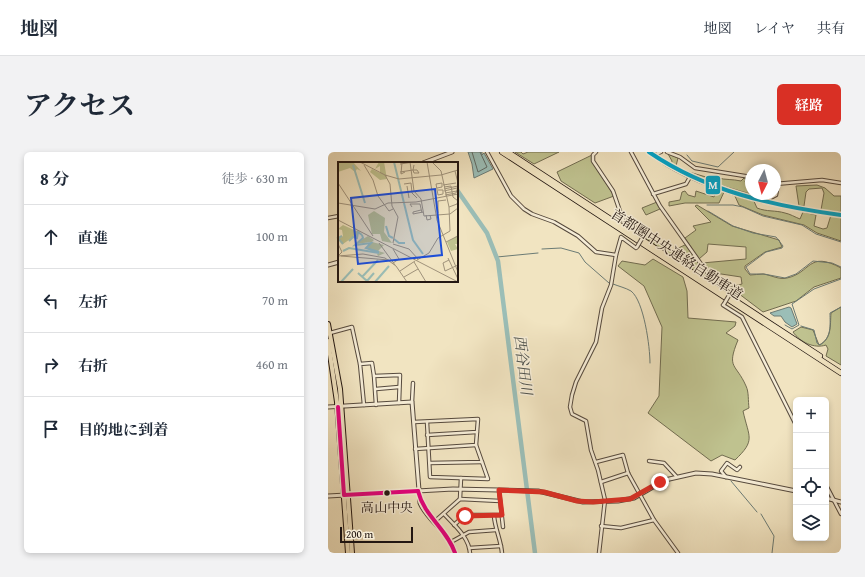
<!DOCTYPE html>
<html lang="ja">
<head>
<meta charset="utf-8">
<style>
	body { margin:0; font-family:"Gentium Book Plus","Noto Serif JP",serif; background:#f2f2f3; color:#1f2937 }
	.controls { position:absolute; right:12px; bottom:12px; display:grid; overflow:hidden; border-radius:6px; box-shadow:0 2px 6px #0003 }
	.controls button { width:36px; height:36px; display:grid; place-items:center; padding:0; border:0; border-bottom:1px solid #e0e1e3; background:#fff; color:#1f2937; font:20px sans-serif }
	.compass { position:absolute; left:417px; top:12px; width:36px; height:36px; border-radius:50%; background:#fff; box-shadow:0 2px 6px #0003; rotate:186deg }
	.scale { position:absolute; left:12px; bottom:10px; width:73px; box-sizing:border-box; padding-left:4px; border:2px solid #231712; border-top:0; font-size:11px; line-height:14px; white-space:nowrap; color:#231712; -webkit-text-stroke:3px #f6edd7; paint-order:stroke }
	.stop { position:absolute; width:12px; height:12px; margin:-9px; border:3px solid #d93025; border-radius:50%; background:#fff }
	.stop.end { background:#d93025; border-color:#fff; box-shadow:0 1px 4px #0008 }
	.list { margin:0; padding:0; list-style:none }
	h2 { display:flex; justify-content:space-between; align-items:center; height:52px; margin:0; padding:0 16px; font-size:17px }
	h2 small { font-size:13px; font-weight:400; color:#747a83 }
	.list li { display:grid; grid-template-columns:26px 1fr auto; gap:12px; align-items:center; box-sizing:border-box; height:64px; padding:0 16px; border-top:1px solid #e0e1e3 }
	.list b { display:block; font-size:15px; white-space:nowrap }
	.list em { font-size:13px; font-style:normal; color:#747a83 }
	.icon { flex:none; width:22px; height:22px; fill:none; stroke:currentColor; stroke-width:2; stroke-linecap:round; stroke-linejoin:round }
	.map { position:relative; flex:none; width:513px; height:401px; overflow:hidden; border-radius:6px }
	header { display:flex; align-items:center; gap:24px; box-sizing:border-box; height:56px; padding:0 20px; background:#fff; border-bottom:1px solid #e0e1e3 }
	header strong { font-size:19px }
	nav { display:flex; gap:22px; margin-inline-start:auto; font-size:14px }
	.intro { display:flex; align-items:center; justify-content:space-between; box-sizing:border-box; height:96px; padding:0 24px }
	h1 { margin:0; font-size:28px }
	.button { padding:10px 18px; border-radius:6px; background:#d93025; color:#fff; font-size:14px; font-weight:700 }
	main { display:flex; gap:24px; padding:0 24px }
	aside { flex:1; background:#fff; border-radius:6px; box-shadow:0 2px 6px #0003 }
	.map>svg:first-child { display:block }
	.green { fill:#bfc28f; stroke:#716c50 }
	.water { fill:#9bbeb7; stroke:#6b7b75 }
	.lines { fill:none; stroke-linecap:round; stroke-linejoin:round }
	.shore { stroke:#5f6a64; stroke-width:1 }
	.stream { stroke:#6b7b75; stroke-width:1 }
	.river { stroke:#9bbeb7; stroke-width:4.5 }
	.minor-casing { stroke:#564a3e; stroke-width:4.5 }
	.tertiary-casing { stroke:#564a3e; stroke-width:5 }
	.primary-casing { stroke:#231712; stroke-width:6 }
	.motorway-casing { stroke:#231712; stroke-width:6 }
	.minor { stroke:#f6edd7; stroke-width:2.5 }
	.tertiary { stroke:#f6edd7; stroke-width:3 }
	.primary { stroke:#f1e4c1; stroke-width:4 }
	.motorway { stroke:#f1e4c1; stroke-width:4.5 }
	.minor-bridge-casing { stroke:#564a3e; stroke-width:4.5; stroke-linecap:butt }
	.minor-bridge { stroke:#f6edd7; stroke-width:2.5 }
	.bus-1-casing { stroke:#f6edd7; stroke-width:7 }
	.bus-2-casing { stroke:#f6edd7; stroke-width:7 }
	.bus-1 { stroke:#e5007d; stroke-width:4 }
	.bus-2 { stroke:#02a2c5; stroke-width:4 }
	.route { stroke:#d93025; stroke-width:5 }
	.bus-dot { fill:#231712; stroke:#f6edd7; stroke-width:1.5 }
	.labels { text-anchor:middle; stroke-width:3; stroke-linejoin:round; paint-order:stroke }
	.bus-label { font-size:13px; fill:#231712; stroke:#f6edd7 }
	.street-label { font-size:14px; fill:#231712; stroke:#f6edd7 }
	.water-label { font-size:15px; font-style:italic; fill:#4d514c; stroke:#f6edd7 }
	.inset-river { fill:none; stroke:#9bbeb7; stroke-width:2 }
	.inset-road { fill:none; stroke:#9f927b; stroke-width:1 }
	.view { fill:#1d4ed8; fill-opacity:0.15; stroke:#1d4ed8; stroke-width:2 }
	.inset-edge { fill:none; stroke:#231712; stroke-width:2 }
	.line-badge { stroke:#f6edd7; stroke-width:1.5 }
	.badge-label { font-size:11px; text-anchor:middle; font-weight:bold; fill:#fff }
</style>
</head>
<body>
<header>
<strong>地図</strong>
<nav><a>地図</a><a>レイヤ</a><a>共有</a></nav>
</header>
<div class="intro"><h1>アクセス</h1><a class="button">経路</a></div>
<main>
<aside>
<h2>8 分<small>徒歩 · 630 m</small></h2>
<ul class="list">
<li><svg class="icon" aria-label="ahead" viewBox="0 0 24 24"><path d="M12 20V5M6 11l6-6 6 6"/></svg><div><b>直進</b></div><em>100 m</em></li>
<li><svg class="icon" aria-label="left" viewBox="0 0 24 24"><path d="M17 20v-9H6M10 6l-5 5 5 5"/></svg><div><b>左折</b></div><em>70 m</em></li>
<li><svg class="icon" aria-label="right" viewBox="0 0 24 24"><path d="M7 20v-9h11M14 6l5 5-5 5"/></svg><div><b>右折</b></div><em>460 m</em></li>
<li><svg class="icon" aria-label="arrive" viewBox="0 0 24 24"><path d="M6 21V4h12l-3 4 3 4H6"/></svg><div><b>目的地に到着</b></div></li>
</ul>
</aside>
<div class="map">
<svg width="513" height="401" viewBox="0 0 513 401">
	<rect width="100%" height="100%" fill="#f1e4c1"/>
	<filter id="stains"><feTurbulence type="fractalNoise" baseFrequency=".005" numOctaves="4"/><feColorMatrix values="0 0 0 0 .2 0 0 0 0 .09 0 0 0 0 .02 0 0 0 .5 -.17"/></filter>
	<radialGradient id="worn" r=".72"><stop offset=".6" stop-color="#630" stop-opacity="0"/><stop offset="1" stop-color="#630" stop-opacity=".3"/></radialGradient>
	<g class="green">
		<polygon points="187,0 193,0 195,2 200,0 231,0 206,12"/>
		<path d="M 340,2 L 350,6 L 348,14 L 361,20 L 388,28 L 390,26 C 398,28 404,27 413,29 L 416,26 L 418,27 L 417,30 L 423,33 L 423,42 L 444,42 L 437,46 C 404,37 373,28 343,13 L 344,9 Z"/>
		<polygon points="264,3 264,9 286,44 267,51 233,29 229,20"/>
		<polygon points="489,33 497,36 506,44 513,44 513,60 493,58 496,41 494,36 481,37 478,40 476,54 471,54 468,34"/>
		<polygon points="388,37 396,40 391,51 357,51 341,54 341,50 352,48 354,40 357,39 360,43 367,45 368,39 386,45"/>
		<path d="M 406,42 L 425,47 L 429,56 C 439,60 447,58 457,61 C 462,62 467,65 472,67 L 475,60 L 488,63 L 486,74 L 495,77 L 499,76 L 503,63 L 513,64 L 513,89 L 489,81 L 476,73 L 435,63 L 411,53 Z"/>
		<polygon points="329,50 332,57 318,63 314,56"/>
		<path d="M 369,53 L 404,74 L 451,88 L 454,95 L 437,100 L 417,114 L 417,117 L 422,123 C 426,123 431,122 435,122 C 443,123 451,128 459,126 C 483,121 480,98 513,116 L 513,126 L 486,135 L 468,149 L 435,160 L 402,135 L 414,132 L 413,125 L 380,120 L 374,111 L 418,107 L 418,95 L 380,92 L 379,100 L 371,107 L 357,86 L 368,78 L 365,74 L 383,70 L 367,54 Z"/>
		<polygon points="319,83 344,99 359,92 376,119 396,135 394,138 317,86"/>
		<path d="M 325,107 L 355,125 L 359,139 L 360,166 L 408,170 L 407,174 L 398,181 L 410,188 C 398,217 408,211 418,234 C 421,240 420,249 421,256 L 415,259 C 421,286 428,288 407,308 L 394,303 L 383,309 L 320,261 L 331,244 L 334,175 L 316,134 L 290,114 L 294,109 L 317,113 Z"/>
		<path d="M 513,155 L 513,213 L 498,204 L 500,197 L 498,193 C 486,197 472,190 465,180 L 473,175 L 485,178 L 491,193 C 504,187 502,174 503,161 Z"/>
	</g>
	<g class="water">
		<polygon points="140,0 154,0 154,3 156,1 165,17 146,26 144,12"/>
		<polygon points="461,155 463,156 469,172 464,175 457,170 453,164 446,164 442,161"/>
	</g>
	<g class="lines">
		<polyline class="shore" points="144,0 150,20 159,15 152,0"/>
		<g class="stream">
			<polyline points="359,3 364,9 390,15 406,0"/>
			<polyline points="379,53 405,53 415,55 435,64 474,73 488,82 513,90"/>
			<polyline points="380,59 405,74 425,81 448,85 455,94 454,96 438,100 418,115 422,122 436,122 457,126 468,122 485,109 504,111 513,115"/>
			<polyline points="214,97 233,96 251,101 257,110 281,131"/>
			<polyline points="169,105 210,101"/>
			<path d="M 285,132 C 290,134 298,136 303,139 C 316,149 322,195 322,211"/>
			<polyline points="457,173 464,177 471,173 464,152 486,137 513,127"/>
			<path d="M 473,174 L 486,178 L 489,191 L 492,193 C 504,185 502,173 502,161 L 513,155"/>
			<polyline points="403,329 429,360"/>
			<polyline points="433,362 446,384 444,401"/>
		</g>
		<polyline class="river" points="129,38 159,81 170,109 207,401"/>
		<g class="minor-casing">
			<g id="minor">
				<polyline points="159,0 183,44 196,57 204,62 226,70 250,84 268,100 288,103"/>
				<polyline points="268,0 265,3 265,9 285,39 295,68 317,82 316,83"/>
				<polyline points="303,0 332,54 373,112 382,124 404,138 403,140"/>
				<polyline points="339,0 352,5 367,16 423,25"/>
				<polyline points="325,3 333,0"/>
				<polyline points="447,32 494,28 513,31"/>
				<polyline points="325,42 358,32 362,25"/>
				<polyline points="437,49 448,43 450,32"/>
				<polyline points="0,66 11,64"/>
				<polyline points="396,152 395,153 414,165 468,273"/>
				<polyline points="2,181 24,175 32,212"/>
				<polyline points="48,237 71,235"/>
				<polyline points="84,250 85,231"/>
				<polyline points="36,253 32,212 44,211 46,224"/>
				<polyline points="48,253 46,224 72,223 71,251"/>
				<polyline points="86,270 150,267 149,280 99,283"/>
				<polyline points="99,270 102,325 160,327 154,310"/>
				<polyline points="87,297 148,293 149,280"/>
				<polyline points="321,309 336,311 348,324"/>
				<polyline points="268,310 295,303 300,321 326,368 350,401"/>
				<polyline points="102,311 154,310 148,293"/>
				<polyline points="398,325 393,319 399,311 409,318 412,315"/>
				<polyline points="273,330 300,321"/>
				<polyline points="498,333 513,362"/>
				<polyline points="171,338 175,375"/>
				<polyline points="132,347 133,326"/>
				<path d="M 116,362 C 126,373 141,385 142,401"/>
				<path d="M 166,364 C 167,377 173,388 174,401"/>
				<polyline points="106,370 132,347 172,349"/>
				<polyline points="126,373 137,363 174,363"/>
				<polyline points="273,374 293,376 326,368"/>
				<polyline points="123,390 141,380 168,378"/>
				<polyline points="141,396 173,394"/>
				<polyline points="271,401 277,348 270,318 263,298 258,269 244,262 242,255 244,243 248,230 268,190 274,156 283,133 288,103 293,85 308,96 309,95"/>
			</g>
		</g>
		<g class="tertiary-casing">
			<g id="tertiary">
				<path d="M 321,0 C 369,38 453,56 513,63"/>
				<polyline points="95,11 124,0"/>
				<polyline points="0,113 11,110"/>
				<path d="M 0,255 L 84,250 L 92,351 C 100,370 122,380 127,401"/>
				<polyline points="0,344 125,337 210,339 255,350 290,349 306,346 337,328 368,321 384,322 468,339"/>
				<polyline points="498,346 513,350"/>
			</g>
		</g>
		<g class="primary-casing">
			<g id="primary">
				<polyline points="0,172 12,237 24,401"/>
				<polyline points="0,189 9,250 20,401"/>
			</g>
		</g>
		<g class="motorway-casing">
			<g id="motorway">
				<polyline points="174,0 513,221"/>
				<polyline points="180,0 492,204"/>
			</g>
		</g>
		<use href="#minor" class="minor"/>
		<use href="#tertiary" class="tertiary"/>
		<use href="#primary" class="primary"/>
		<use href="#motorway" class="motorway"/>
		<g class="minor-bridge-casing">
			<g id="minor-bridge">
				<polyline points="309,95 316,83"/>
				<polyline points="396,152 403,140"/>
			</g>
		</g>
		<use href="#minor-bridge" class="minor-bridge"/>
		<g class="bus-1-casing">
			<g id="bus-1">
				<polyline points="10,255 16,343 90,339"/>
				<path d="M 90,339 C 96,364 119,377 127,401"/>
			</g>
		</g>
		<g class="bus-2-casing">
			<path id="bus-2" d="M 321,0 C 378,39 445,54 513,63"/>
		</g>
		<use href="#bus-1" class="bus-1"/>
		<use href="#bus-2" class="bus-2"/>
	</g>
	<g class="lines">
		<polyline class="route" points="137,364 174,363 171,338 216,340 249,349 265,350 302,347 332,330"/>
	</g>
	<circle class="bus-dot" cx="59" cy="341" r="3.5"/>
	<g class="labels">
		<g class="bus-label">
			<text x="59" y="360">高山中央</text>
		</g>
		<g class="street-label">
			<text transform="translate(349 102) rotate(33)" y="5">首都圏中央連絡自動車道</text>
		</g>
		<g class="water-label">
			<text transform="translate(195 213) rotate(83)" y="5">西谷田川</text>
		</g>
	</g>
	<g transform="translate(10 10)">
		<rect width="120" height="120" fill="#f1e4c1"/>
		<path d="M 1,0 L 15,0 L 23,9 L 19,7 L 17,10 L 12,6 L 0,10 ZM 41,0 L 46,0 L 49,17 L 42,18 L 32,10 L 34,7 L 42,11 L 42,4 L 37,7 ZM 36,49 L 47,56 L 46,70 L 54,81 L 44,79 L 42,72 L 34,72 L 30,53 ZM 5,63 L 25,72 L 20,70 L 19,76 L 15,75 L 5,82 L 1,77 L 5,74 L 4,68 L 0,67 ZM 120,73 L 120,82 L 117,82 L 120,87 L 113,89 L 109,80 ZM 30,74 L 36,78 L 34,80 L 46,83 L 40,89 L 47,91 L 40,94 L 39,92 L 42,91 L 29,87 L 33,80 L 17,82 Z" fill="#bfc28f"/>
		<path class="inset-river" d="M 56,0 L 75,78 L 85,92M 15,3 L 27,41M 48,64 L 51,74 L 55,76M 24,73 L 25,76 L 17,83 L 33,81 L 28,86 L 41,90M 4,74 L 0,76 L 5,82M 56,77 L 61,81 L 67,81M 11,79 L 15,75 L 19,76 L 20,70 L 24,73M 5,89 L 11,86 L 41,91M 20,111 L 29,119 L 36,111M 24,115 L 40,98M 3,120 L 15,107M 37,120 L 51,104"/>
		<path class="inset-road" d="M 22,0 L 47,13 L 61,17 L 103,13 L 120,8M 64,0 L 63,12 L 67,10M 72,0 L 76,29 L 83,37 L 86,54 L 112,52 L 120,46M 89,0 L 99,58 L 120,110M 94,0 L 103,9 L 111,45M 62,2 L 76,0M 26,3 L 35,18 L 40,34 L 51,49 L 55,47M 76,3 L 75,8 L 79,8 L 81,11M 117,9 L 120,21M 62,10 L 75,8 L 76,11 L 81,11M 47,13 L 52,22 L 54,44 L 60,55 L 55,81M 0,21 L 35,74M 66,22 L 73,21 L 74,31 L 79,36M 105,23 L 118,21M 69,24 L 71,36M 106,25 L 113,24 L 115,35 L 120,39M 99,26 L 104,25 L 104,21 L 98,22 L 100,33 L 105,32 L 105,28 L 100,28M 106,27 L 120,24M 106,29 L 119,26M 107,31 L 119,29M 107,33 L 118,31 L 120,25M 0,41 L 37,47 L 50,41 L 78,40 L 120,32M 74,45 L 72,42 L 82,42 L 84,51M 83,48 L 75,50 L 75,52 L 85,50M 100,51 L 100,39 L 108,38M 88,53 L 89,58 L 93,57 L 92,53M 0,58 L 120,120M 108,80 L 120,74M 41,81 L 57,103M 0,82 L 4,90 L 0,94M 55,82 L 71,87 L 80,97M 55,87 L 61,97 L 55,101M 0,94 L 25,92 L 47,96 L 58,104 L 69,120M 3,94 L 51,98M 110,96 L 120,117M 79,98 L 91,91 L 100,76 L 112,69 L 111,45 L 119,42 L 120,39M 111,98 L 105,101 L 107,109 L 120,103M 76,100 L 88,120M 62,109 L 77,99M 66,115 L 80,107"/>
		<path class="view" d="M 97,27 L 104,93 L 20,102 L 13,36 Z"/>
		<rect width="120" height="120" class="inset-edge"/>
	</g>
	<rect class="line-badge" x="377" y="23" width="16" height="20" rx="4" fill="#02a2c5"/>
	<g class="badge-label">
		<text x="385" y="37">M</text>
	</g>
	<rect width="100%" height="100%" filter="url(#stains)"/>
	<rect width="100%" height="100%" fill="url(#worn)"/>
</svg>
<div class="controls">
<button>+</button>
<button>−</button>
<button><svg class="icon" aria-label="locate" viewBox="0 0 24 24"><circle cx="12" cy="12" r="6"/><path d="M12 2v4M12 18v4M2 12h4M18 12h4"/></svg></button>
<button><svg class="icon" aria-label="layers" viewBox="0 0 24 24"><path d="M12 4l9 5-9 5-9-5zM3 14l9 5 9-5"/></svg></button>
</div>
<svg class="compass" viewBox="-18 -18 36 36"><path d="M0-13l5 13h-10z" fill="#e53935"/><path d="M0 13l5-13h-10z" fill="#747a83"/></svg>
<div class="scale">200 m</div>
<div class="stop" style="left:137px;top:364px"></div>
<div class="stop end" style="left:332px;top:330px"></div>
</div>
</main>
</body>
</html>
